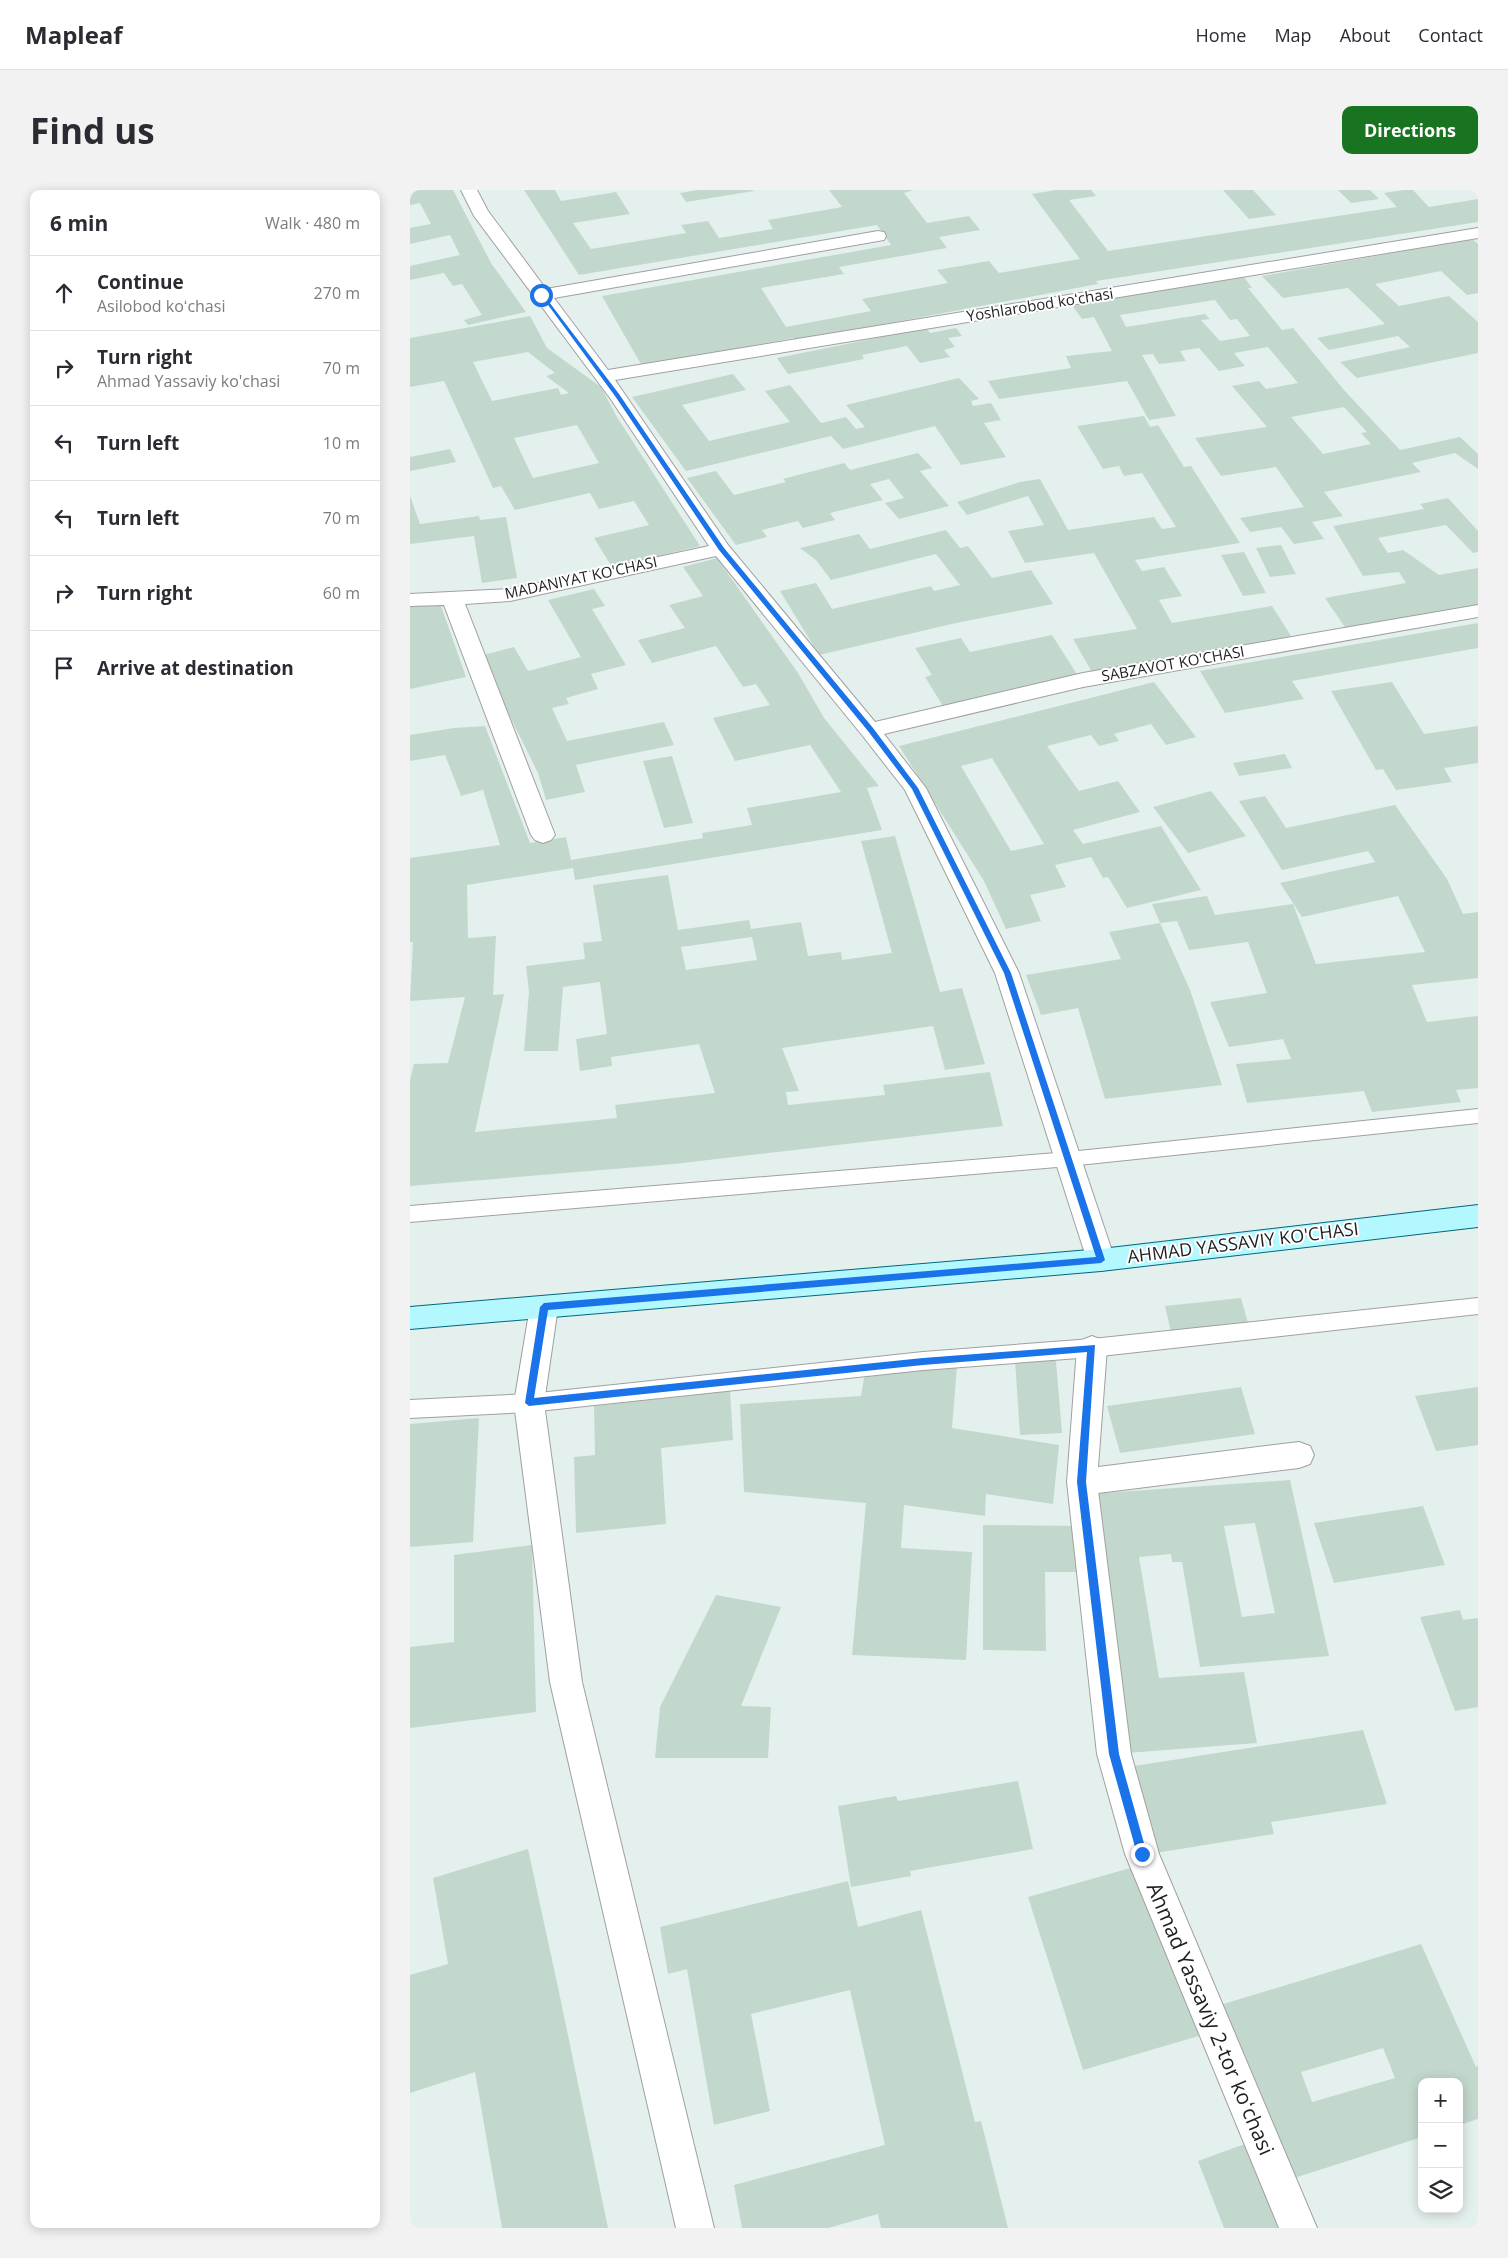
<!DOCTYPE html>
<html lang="en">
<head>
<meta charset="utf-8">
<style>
	body { margin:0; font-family:"Open Sans",sans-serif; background:#f2f2f3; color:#2b2b33 }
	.controls { position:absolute; right:15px; bottom:15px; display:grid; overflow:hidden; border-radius:10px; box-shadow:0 2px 12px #0003 }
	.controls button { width:45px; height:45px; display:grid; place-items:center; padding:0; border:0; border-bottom:1px solid #e1e1e2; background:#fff; color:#2b2b33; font:25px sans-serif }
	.stop { position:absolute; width:15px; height:15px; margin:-11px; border:4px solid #1a73e8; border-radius:50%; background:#fff }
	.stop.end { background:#1a73e8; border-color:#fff; box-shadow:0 1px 5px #0008 }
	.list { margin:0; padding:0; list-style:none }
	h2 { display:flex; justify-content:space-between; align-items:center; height:65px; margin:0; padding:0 20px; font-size:21px }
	h2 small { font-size:16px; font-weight:400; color:#7c7c81 }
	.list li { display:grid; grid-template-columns:32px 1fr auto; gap:15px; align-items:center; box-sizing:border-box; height:75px; padding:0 20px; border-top:1px solid #e1e1e2 }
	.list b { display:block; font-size:19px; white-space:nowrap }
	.list p { margin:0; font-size:16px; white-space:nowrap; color:#7c7c81 }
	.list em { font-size:16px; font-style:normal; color:#7c7c81 }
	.icon { flex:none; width:28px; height:28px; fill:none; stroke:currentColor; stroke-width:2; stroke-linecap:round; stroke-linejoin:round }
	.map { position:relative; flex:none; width:1068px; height:2038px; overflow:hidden; border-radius:10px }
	header { display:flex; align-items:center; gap:30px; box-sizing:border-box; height:70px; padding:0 25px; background:#fff; border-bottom:1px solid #e1e1e2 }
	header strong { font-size:24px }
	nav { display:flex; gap:28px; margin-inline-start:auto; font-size:18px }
	.intro { display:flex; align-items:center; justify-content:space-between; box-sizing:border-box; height:120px; padding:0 30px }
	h1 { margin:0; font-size:35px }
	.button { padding:12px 22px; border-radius:10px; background:#187421; color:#fff; font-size:18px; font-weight:700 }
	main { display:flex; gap:30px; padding:0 30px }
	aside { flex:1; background:#fff; border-radius:10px; box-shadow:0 2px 12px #0003 }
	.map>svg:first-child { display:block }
	.building { fill:#c3d8cd; fill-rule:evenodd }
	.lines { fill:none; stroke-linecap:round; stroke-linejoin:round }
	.service-casing { stroke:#a0a0a0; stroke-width:2 }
	.pedestrian-casing { stroke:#a0a0a0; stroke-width:2 }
	.minor-casing { stroke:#a0a0a0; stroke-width:2 }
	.secondary-casing { stroke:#00677b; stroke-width:2 }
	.service { fill:#fff; fill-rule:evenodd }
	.pedestrian { fill:#fff; fill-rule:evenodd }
	.minor { fill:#fff; fill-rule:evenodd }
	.secondary { fill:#b3f7ff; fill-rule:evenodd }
	.route { fill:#1a73e8 }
	.labels { text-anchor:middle; stroke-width:4; stroke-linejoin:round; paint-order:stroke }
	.far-street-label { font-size:15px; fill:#1f1f1f; stroke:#fff }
	.street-label { font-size:18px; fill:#1f1f1f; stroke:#fff }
	.near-street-label { font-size:21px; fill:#1f1f1f; stroke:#fff }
</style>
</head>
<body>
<header>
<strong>Mapleaf</strong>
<nav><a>Home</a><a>Map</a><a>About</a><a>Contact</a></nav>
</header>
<div class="intro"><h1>Find us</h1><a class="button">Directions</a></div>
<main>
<aside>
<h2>6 min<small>Walk · 480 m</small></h2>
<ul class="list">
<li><svg class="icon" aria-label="ahead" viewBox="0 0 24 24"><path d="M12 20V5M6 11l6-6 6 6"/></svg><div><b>Continue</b><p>Asilobod koʻchasi</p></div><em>270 m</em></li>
<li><svg class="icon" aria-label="right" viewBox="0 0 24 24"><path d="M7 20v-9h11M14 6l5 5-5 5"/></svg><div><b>Turn right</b><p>Ahmad Yassaviy ko'chasi</p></div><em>70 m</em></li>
<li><svg class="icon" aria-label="left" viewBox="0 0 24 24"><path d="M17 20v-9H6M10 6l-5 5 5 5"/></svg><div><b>Turn left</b></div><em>10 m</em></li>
<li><svg class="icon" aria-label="left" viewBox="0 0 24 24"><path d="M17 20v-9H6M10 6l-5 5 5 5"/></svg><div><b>Turn left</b></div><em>70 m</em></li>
<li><svg class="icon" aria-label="right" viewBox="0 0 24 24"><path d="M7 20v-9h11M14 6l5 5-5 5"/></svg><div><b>Turn right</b></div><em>60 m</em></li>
<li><svg class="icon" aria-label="arrive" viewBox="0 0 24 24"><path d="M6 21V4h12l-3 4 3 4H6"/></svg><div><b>Arrive at destination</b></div></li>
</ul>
</aside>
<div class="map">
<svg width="1068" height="2038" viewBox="0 0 1068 2038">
	<rect width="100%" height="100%" fill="#e4f0ed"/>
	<g class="building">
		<polygon points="0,0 43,0 81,73 116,122 58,135 54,130 72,125 52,94 43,96 34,83 0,90 0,76 50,65 40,45 0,54 0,38 21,34 10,13 0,15"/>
		<polygon points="114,0 145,0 151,11 206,2 220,24 163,33 181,59 276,43 271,35 298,31 309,48 363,39 358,30 432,17 419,0 504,0 494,3 517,33 559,26 570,40 529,47 537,58 429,77 434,84 351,98 376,137 461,121 452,109 538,93 527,80 579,71 589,83 670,69 622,4 646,0 681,0 686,6 659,10 698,61 987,17 974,3 994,0 1003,0 1019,17 1068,9 1068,32 686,91 688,94 385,151 383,148 232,176 192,106 481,55 467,35 169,85"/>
		<polygon points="288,0 343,0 344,1 276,12 270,3"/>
		<polygon points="813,0 843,0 866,25 839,29"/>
		<polygon points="928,0 960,0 969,9 941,13"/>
		<polygon points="1062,49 1068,54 1068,103 1057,105 1031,81 965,94 989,116 1039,106 1068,132 1068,163 947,188 930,172 1000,157 988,146 919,160 907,148 975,134 938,98 873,108 852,86"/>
		<path d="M 834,87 L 842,98 L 838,98 L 872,140 L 883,138 L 934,200 L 990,260 L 1050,247 L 1068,264 L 1068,279 L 1045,263 L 1002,273 L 1011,282 L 914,302 L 933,326 L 902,332 L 914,349 L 884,354 L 871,337 L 840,342 L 830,328 L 894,317 L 866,277 L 811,286 L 785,248 L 857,237 L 822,196 L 849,191 L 856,199 L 888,193 L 858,157 L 824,163 L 835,176 L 809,181 L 789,158 L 770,161 L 776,171 L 749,174 L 743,164 L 732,165 L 766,226 L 739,230 L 717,191 L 589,209 L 578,191 L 661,178 L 656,166 L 702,161 L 684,127 L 672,129 L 661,114 ZM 805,110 L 820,130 L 827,129 L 840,146 L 810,151 L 791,130 L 800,129 L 795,124 L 716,137 L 710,125 ZM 934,217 L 957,242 L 951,243 L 961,254 L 913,264 L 881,227 Z"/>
		<path d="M 120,126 L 137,158 L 191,197 L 207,227 L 290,356 L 202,377 L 184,348 L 239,335 L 224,311 L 189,319 L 180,303 L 105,320 L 91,296 L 83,298 L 34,191 L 0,197 L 0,148 ZM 118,162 L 145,183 L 136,186 L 159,203 L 151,205 L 148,198 L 82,211 L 63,172 ZM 167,235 L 189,273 L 123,288 L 104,248 Z"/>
		<polygon points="516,138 520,143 546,138 552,146 538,148 545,157 534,160 540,167 510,173 497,156 452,165 454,169 378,184 367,168"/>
		<polygon points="323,184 336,200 272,215 299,251 380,232 355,201 380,195 411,233 436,227 446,239 455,237 436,215 549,188 569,209 561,211 563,216 581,213 591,230 574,233 596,267 551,275 525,236 433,259 421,246 276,281 222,207"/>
		<polygon points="734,226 740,237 748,235 774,277 781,276 830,353 725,370 732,381 754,377 772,406 749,410 762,433 862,416 883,449 682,482 663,449 727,439 684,363 615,373 598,341 634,335 618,306 557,325 547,312 610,292 630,289 658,340 744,327 752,339 766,337 732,283 714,286 709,276 693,279 667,236"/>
		<polygon points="40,259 46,272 0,281 0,267"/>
		<polygon points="508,263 522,278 510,281 539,316 489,329 475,313 494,308 479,289 460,294 473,310 420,323 425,330 393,338 388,331 352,340 357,347 326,355 277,288 306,281 324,305 376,292 373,289 434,273 440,280"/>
		<polygon points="0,306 10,334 69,326 70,330 96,327 107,388 72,393 64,346 0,354"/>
		<polygon points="1038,308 1068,341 1068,362 1063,363 1036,335 968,348 978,363 993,360 1029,385 1068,378 1068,416 937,440 915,408 996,393 989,382 953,386 923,336 1014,319 1010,314"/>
		<polygon points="536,340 550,358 558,356 582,388 621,380 643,414 546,433 409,465 370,401 406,393 422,419 521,396 524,401 550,395 526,364 421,390 406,370 390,358 449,344 460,359"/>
		<polygon points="871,355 886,384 860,387 846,358"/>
		<polygon points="834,362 856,403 833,406 811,365"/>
		<path d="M 307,368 L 388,483 L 414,528 L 469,596 L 457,598 L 472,640 L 165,690 L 163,678 L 57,695 L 58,748 L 86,746 L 83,805 L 94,804 L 65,942 L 207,928 L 205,915 L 305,903 L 289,854 L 201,867 L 202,876 L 170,881 L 166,849 L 197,844 L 190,792 L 153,797 L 148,861 L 114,861 L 119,802 L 116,776 L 175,769 L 173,753 L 192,751 L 183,695 L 258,685 L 268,740 L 339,730 L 341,739 L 391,732 L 398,766 L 431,762 L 432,770 L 482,763 L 451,651 L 485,646 L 530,802 L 552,798 L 575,874 L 535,880 L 523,836 L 372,858 L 389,901 L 376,902 L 378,915 L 475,905 L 473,895 L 580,882 L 593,936 L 264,974 L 0,996 L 0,890 L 4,874 L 38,873 L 55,807 L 0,811 L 3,752 L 0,752 L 0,668 L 90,655 L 73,600 L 51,606 L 35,565 L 0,571 L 0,545 L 44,538 L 75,536 L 120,653 L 156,647 L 161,670 L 293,648 L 292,643 L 342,635 L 337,618 L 431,602 L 400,555 L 325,571 L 303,528 L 360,515 L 346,494 L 333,497 L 306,456 L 242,473 L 228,450 L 275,438 L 259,415 L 293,406 L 273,377 ZM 342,747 L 347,770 L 276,780 L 271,757 Z"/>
		<polygon points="184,399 195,416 182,419 216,475 181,484 188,499 156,508 159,514 142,518 157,551 254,532 264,555 166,575 175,602 136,610 128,583 70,466 104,457 118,481 171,467 138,410"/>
		<polygon points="30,413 56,487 0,499 0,417"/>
		<polygon points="1068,433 1068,458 882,491 894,509 815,523 790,481"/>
		<polygon points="642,445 668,486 533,516 515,487 522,485 505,458 551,448 560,462"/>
		<path d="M 744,492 L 786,547 L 756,555 L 741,534 L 704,544 L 709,551 L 689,556 L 681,545 L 637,556 L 669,601 L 708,591 L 730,622 L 663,640 L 673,654 L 751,636 L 791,700 L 717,718 L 698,687 L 693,688 L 681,667 L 645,675 L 656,697 L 620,705 L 631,731 L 596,739 L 574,691 L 489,556 ZM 582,568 L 634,654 L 601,661 L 551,576 Z"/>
		<polygon points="982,492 1014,544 1068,536 1068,573 1034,578 1042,592 986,600 973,579 966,580 921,501"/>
		<polygon points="875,564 882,578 829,586 823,573"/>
		<polygon points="262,566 283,633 254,638 233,571"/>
		<polygon points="801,601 836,646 778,663 743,617"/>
		<polygon points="855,606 876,638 985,615 1037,689 1053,724 1068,722 1068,788 1002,795 1017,832 1068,826 1068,898 1046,900 1051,912 962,922 954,901 837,913 826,874 881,869 873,849 819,857 800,812 857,803 838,752 779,760 767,731 750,733 742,714 797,706 805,725 883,714 906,774 1015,762 988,706 892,727 870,693 965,672 958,661 872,680 829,611"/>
		<polygon points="750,733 780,800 812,895 695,909 668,818 631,825 616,785 711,769 699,742"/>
		<polygon points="831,1108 838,1133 761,1142 755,1116"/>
		<polygon points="605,1171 646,1171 652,1243 610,1245"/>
		<polygon points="547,1175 542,1238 649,1255 643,1314 576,1304 575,1326 494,1315 491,1358 562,1362 556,1470 442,1465 456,1313 334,1302 330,1214 451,1206 455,1182"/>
		<polygon points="831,1197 845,1244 710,1263 697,1216"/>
		<polygon points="1068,1197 1068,1255 1026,1261 1005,1206"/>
		<polygon points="320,1201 323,1250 251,1258 256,1334 166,1343 164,1267 185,1265 184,1216"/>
		<polygon points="69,1228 63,1352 0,1357 0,1234"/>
		<path d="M 880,1290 L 919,1466 L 790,1477 L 772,1372 L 762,1372 L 761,1364 L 729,1367 L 749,1488 L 834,1482 L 847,1553 L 717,1563 L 679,1304 ZM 845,1333 L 865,1423 L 832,1427 L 814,1336 Z"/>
		<polygon points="1013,1316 1035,1375 924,1393 904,1333"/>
		<polygon points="573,1335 670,1336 671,1382 635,1382 636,1461 573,1460"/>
		<polygon points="122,1355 126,1522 0,1538 0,1457 44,1452 44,1365"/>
		<polygon points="306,1405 371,1417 331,1516 361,1517 358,1568 245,1568 250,1517"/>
		<polygon points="1050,1420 1053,1430 1068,1428 1068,1517 1045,1521 1010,1427"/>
		<polygon points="953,1540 977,1614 861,1632 864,1644 739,1664 718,1577"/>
		<polygon points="608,1591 623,1659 500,1681 501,1686 441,1697 428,1616 486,1606 488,1611"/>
		<polygon points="118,1659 149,1802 198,2038 92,2038 65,1882 0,1903 0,1785 38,1774 23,1688"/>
		<polygon points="731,1675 792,1845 673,1880 618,1707"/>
		<polygon points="438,1691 448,1737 511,1720 565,1932 571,1931 598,2038 471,2038 468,2024 418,2038 332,2038 324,1995 475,1955 440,1800 341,1824 360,1921 304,1935 277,1779 258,1784 250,1737"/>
		<path d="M 1011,1754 L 1066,1877 L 1068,1876 L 1068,1929 L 1049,1935 L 1049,1892 L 1012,1892 L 1012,1947 L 872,1992 L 807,1816 ZM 973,1858 L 985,1888 L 902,1912 L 891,1882 Z"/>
		<polygon points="843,1951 879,2038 814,2038 788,1971"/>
	</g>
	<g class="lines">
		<g class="service-casing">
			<g id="service">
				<polygon points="1068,919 1068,933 659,976 0,1032 0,1016 659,962"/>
				<polygon points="1068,1108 1068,1124 682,1167 513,1180 119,1222 0,1228 0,1210 119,1204 513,1162 682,1149"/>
			</g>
		</g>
		<g class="pedestrian-casing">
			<polygon id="pedestrian" points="672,1279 683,1283 687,1292 721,1564 749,1664 907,2038 869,2038 715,1664 687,1564 657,1292 661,1283"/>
		</g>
		<g class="minor-casing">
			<g id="minor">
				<polygon points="51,0 67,0 78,21 136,99 468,41 474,42 476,46 474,50 468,51 144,108 198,180 1068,38 1068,48 205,190 318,355 465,532 673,483 1068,415 1068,427 673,497 474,544 516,598 609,783 705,1070 701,1078 691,1081 681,1078 677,1070 585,783 495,600 452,545 306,366 100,411 55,414 145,645 141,650 133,653 125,650 121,645 34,415 0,416 0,404 100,399 299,356 200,208 64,26"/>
				<polygon points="134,1106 144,1109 148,1117 134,1213 172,1492 304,2038 266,2038 140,1492 104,1213 120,1117 124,1109"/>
				<polygon points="682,1146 692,1150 697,1158 688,1277 889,1252 900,1256 904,1265 900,1274 889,1278 672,1305 661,1301 657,1292 667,1158 672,1150"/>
			</g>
		</g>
		<g class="secondary-casing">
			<polygon id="secondary" points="1068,1015 1068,1037 691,1081 0,1139 0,1117 691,1059"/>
		</g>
		<use href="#service" class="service"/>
		<use href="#pedestrian" class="pedestrian"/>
		<use href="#minor" class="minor"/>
		<use href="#secondary" class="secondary"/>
	</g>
	<polygon class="route" points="130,104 133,104 209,204 314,358 463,538 508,598 601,783 695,1070 691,1073 138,1120 124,1208 513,1168 685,1155 676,1292 709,1564 737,1664 732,1669 727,1664 699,1564 667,1292 677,1162 513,1175 119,1216 115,1213 130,1117 134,1113 686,1067 594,783 502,599 458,541 309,360 205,206"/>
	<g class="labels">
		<g class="far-street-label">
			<text transform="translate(630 115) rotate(-9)" y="5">Yoshlarobod koʻchasi</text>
			<text transform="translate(171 388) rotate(-12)" y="5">MADANIYAT KO'CHASI</text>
			<text transform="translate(763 474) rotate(-10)" y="5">SABZAVOT KO'CHASI</text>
		</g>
		<g class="street-label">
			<text transform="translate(833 1053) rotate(-7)" y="6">AHMAD YASSAVIY KO'CHASI</text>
		</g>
		<g class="near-street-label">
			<text transform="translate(800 1829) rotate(67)" y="7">Ahmad Yassaviy 2-tor koʻchasi</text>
		</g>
	</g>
</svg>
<div class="controls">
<button>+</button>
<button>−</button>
<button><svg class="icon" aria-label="layers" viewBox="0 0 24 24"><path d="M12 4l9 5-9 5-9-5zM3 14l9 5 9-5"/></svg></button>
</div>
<div class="stop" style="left:131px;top:105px"></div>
<div class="stop end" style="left:732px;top:1664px"></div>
</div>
</main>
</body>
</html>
